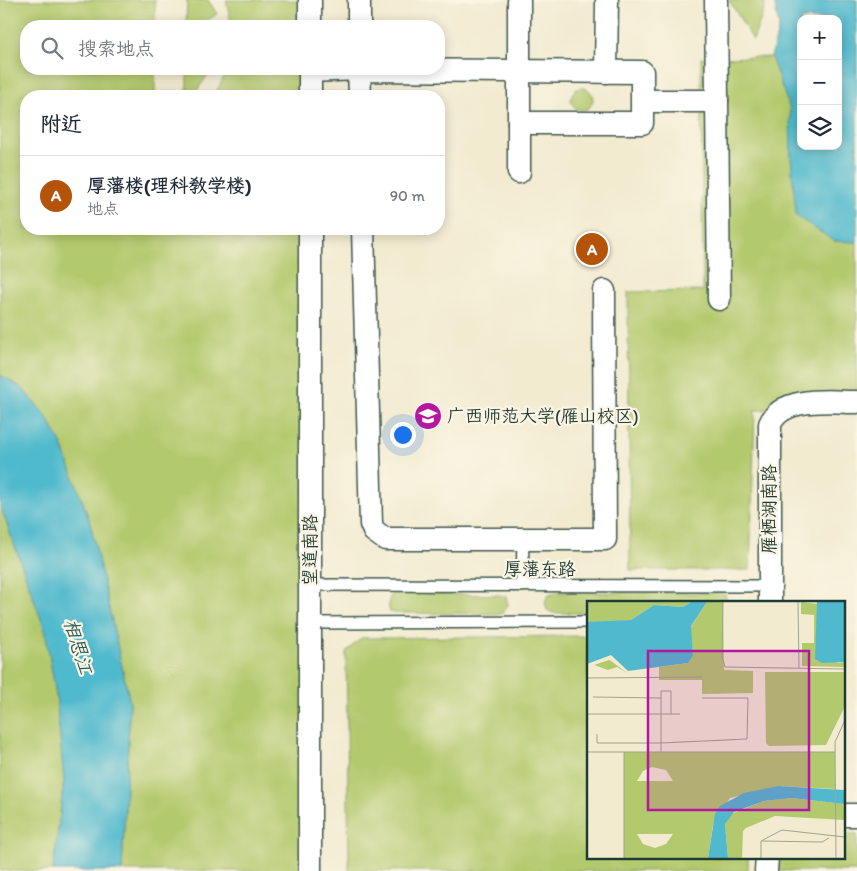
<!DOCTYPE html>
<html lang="zh">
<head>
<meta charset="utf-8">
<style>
	body { margin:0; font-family:Itim,"LXGW WenKai TC",sans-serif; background:#f2f2f3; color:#1f2937 }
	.controls { position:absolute; right:15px; top:15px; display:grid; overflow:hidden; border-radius:10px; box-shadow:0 2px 12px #0003 }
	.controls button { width:45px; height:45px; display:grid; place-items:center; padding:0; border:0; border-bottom:1px solid #e0e1e3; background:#fff; color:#1f2937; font:25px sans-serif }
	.you { position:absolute; left:402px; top:434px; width:18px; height:18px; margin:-12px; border:4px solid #fff; border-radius:50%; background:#1a73e8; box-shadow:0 0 0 8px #1a73e833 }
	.badge { display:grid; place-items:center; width:32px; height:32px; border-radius:50%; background:#b45309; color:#fff; font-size:16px; font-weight:700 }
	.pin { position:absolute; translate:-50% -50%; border:2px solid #fff; box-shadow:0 1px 5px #0006 }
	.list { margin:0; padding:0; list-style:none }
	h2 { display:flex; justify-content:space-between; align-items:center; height:65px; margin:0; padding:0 20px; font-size:21px }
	h2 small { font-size:16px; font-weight:400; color:#747a83 }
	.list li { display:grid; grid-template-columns:32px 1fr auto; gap:15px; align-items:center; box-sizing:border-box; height:80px; padding:0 20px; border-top:1px solid #e0e1e3 }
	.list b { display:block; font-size:19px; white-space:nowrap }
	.list p { margin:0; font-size:16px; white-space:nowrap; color:#747a83 }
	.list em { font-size:16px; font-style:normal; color:#747a83 }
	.icon { flex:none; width:28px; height:28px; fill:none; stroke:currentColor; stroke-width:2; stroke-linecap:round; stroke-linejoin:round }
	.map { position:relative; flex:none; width:857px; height:871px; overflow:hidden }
	.search { position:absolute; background:#fff; box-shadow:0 2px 12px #0003; left:20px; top:20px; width:425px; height:55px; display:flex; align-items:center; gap:12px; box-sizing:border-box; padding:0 18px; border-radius:20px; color:#747a83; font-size:19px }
	.panel { position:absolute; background:#fff; box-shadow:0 2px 12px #0003; left:20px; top:90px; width:425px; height:145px; border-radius:20px }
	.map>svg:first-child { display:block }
	.green { fill:#b3c96d; stroke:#698350 }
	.water { fill:#50b9cd; stroke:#387b80; fill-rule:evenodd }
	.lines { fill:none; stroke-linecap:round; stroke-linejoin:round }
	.service-casing { stroke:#3f574b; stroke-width:14 }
	.minor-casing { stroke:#3f574b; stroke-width:25 }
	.service { stroke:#fff; stroke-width:11 }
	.minor { stroke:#fff; stroke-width:22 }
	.labels { text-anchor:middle; stroke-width:4.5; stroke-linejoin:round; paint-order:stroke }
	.poi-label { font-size:18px; fill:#1f3d34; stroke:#fcf5e5; text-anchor:start }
	.street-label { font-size:18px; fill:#1f3d34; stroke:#fcf5e5 }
	.water-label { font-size:19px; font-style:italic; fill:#2b5c5a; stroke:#fcf5e5 }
	.inset-road { fill:none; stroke:#9ea592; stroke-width:1 }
	.view { fill:#b5179e; fill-opacity:0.15; stroke:#b5179e; stroke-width:2.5 }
	.inset-edge { fill:none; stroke:#1f3d34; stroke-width:2.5 }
</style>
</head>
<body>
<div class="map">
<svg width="857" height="871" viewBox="0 0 857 871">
	<rect width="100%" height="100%" fill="#fcf5e5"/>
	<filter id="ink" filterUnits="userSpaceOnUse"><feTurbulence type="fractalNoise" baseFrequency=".02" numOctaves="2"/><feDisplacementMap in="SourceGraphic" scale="10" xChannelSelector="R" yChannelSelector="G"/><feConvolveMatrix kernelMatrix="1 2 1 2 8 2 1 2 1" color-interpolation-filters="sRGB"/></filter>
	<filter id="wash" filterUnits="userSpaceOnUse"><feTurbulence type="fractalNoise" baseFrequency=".0096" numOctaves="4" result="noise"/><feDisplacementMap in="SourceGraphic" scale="20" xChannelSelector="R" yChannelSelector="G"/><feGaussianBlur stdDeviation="1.12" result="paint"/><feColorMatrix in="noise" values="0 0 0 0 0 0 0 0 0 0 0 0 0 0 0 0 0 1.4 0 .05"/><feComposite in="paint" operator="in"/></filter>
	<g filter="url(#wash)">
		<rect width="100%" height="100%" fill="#f2ebd0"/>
		<g class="green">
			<polygon points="0,0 155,0 155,26 26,26 26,69 155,69 155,96 26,96 26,229 310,229 310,871 122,871 130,703 90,522 62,445 46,416 21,387 0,375"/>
			<polygon points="187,0 208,0 217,14 203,23 186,24"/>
			<polygon points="226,0 310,0 310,26 232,26"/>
			<polygon points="729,0 764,0 765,7 753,40"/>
			<polygon points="771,57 790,109 791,157 834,241 857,242 857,409 755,410 750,570 630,570 628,292 703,291 701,58"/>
			<polygon points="187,69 212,69 193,96 187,96"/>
			<polygon points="228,69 310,69 310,96 214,96"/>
			<circle cx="582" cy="99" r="11"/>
			<polygon points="0,505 45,630 56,695 64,780 53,871 0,871"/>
			<polygon points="556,592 720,593 725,594 727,602 588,602 588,613 553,613 547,610 545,602 548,596"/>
			<path d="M 396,593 L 499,595 L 506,597 L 508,605 L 502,614 L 394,613 L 390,612 C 387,605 388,595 396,593 Z"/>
			<polygon points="588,636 588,857 748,857 748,871 349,871 346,652 361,638"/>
			<polygon points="843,834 857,834 857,871 776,871 776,857 843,857"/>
		</g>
		<g class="water">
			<path d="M 774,0 L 857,0 L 857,242 L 834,241 L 796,216 L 791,157 L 790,109 L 771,57 L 779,27 ZM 801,19 L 838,19 L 838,146 L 801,146 Z"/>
			<polygon points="0,375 21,387 46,416 62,445 90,522 130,703 122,871 53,871 64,780 56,695 45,630 0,505"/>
		</g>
	</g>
	<g filter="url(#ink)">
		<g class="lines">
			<g class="service-casing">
				<g id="service">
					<polyline points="310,585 770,586"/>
					<polyline points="522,586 523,539"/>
					<polyline points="310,623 588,622"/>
				</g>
			</g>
			<g class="minor-casing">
				<g id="minor">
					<polyline points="310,0 310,26"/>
					<polyline points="359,0 359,26"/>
					<polyline points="519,0 519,123"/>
					<polyline points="716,0 719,299"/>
					<polyline points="310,71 359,69"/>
					<polyline points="606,72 607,0"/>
					<polyline points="310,96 310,69"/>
					<polyline points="360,96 359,70 642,72 642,123 519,123 519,172"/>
					<polyline points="643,101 717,101"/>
					<polyline points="363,229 371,524 374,531 385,539 605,539 604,291"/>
					<path d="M 770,602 L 770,424 C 783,395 831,402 857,402"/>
					<polyline points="843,815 857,815"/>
					<polyline points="310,871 310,229"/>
					<polyline points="766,871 767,857"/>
				</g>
			</g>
			<use href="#service" class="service"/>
			<use href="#minor" class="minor"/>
		</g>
	</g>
	<defs>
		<g id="university-disc" transform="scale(1.4375)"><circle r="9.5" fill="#b5179e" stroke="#fcf5e5"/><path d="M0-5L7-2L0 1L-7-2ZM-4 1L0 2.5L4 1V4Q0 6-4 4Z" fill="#fff"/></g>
	</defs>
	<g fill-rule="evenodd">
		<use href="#university-disc" x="428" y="416"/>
	</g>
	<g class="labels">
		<g class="poi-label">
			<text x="447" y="422">广西师范大学(雁山校区)</text>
		</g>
		<g class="street-label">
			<text transform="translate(769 509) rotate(-90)" y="6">雁栖湖南路</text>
			<text transform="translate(310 550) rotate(-90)" y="6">望道南路</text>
			<text x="540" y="575">厚藩东路</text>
		</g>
		<g class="water-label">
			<text transform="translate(79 646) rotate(73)" y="7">相思江</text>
		</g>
	</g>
	<g transform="translate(587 601)">
		<rect width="258" height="258" fill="#f2ebd0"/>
		<path d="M 0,1 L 104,1 L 96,6 L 67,4 L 44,19 L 7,23 L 0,21 ZM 120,1 L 136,1 L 137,69 L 166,70 L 166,92 L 115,93 L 115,79 L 72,79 L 72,66 L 101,62 L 106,55 L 103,27 ZM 214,1 L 231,3 L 229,50 L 251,62 L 257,61 L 257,66 L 215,65 L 215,42 L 227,42 L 227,14 L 214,13 ZM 22,59 L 24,60 L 40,72 L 30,66 L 21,69 L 7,64 ZM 178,71 L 257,71 L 257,107 L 239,144 L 182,145 L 179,142 ZM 37,151 L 248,151 L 248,188 L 191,185 L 143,197 L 126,224 L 121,257 L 37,257 ZM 65,166 L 79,169 L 86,180 L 50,180 L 56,170 ZM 50,233 L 86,233 L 79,243 L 68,247 L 56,243 ZM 205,197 L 257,203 L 257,219 L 188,215 L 159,227 L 156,230 L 155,257 L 141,257 L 138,223 L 144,213 L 177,200 Z" fill="#b3c96d" fill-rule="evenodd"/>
		<path d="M 104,1 L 120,1 L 104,25 L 106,55 L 101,62 L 41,70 L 24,54 L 0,63 L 0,21 L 44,19 L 67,4 L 96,6 ZM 230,1 L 257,1 L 257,61 L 235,62 L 228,58 ZM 191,185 L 257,189 L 257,203 L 205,197 L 177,200 L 147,211 L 138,223 L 141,257 L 121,257 L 128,213 L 133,205 L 157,192 Z" fill="#50b9cd"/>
		<path class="inset-road" d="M 136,1 L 135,56 L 138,66 L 258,68M 211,1 L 212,67M 0,77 L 116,76M 6,96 L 74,97M 0,113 L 84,113M 93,113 L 84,113 L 84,90 L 74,90 L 74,142 L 160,138 L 161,97 L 115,97M 10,133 L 10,142 L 74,142 L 74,151M 0,151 L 248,151M 37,151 L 37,257M 175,240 L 235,241 L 242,237M 174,257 L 174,240 L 195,229 L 258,236M 249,257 L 248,141 L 258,119"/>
		<path class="view" d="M 61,50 L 222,50 L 222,209 L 61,209 Z"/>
		<rect width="258" height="258" class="inset-edge"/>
	</g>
</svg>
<div class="controls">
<button>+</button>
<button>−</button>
<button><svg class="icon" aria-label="layers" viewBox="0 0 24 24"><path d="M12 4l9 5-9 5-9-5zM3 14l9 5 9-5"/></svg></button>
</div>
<div class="you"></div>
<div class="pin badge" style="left:592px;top:249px">A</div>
<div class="search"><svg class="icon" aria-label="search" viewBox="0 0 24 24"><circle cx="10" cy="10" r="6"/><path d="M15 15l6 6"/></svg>搜索地点</div>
<section class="panel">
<h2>附近<small></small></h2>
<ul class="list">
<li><span class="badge">A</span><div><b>厚藩楼(理科教学楼)</b><p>地点</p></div><em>90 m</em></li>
</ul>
</section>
</div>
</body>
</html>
